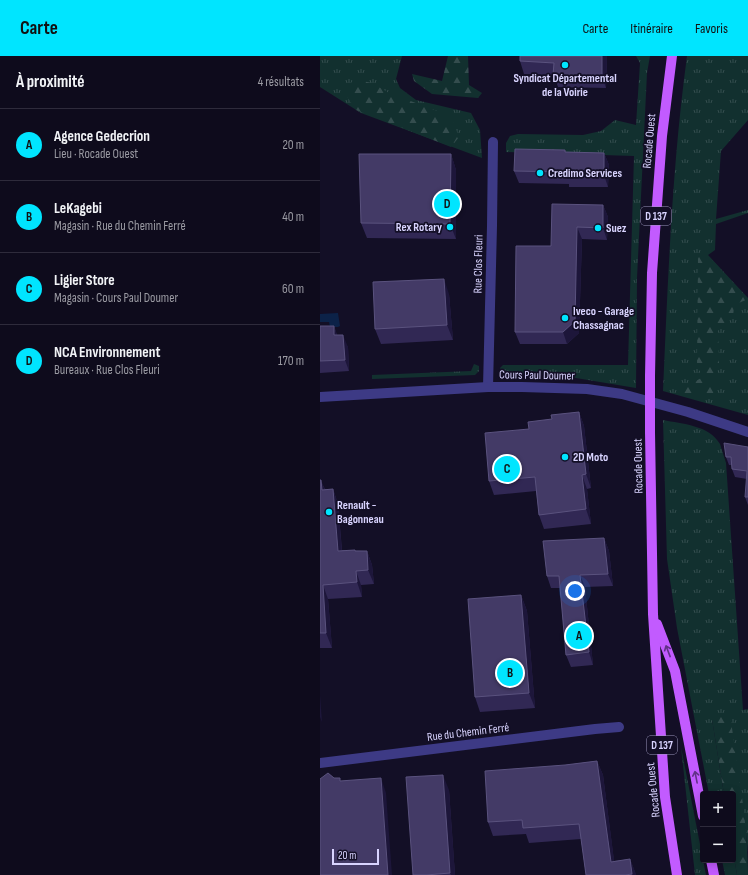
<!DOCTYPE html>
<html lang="fr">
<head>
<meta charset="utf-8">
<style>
	body { margin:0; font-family:"Sofia Sans Condensed",sans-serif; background:#1c1929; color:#f1f3f6 }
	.controls { position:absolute; right:12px; bottom:12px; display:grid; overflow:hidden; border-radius:4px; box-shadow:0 2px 10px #0003 }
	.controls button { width:36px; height:36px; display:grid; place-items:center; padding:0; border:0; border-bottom:1px solid #2e2b3b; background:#0e0b1c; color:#f1f3f6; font:20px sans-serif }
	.scale { position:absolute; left:12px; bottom:10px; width:47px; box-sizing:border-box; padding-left:4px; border:2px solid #d9d4ff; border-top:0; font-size:11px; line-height:14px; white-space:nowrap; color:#d9d4ff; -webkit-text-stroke:3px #130f26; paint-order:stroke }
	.you { position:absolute; left:255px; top:535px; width:14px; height:14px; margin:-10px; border:3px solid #fff; border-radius:50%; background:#1a73e8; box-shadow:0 0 0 6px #1a73e833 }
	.badge { display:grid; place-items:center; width:26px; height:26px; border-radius:50%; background:#00e5ff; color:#111; font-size:13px; font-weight:700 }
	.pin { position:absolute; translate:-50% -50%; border:2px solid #fff; box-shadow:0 1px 4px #0006 }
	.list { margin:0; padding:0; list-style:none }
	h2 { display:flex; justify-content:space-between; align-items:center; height:52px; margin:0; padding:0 16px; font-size:17px }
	h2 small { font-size:13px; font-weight:400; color:#9b9ba3 }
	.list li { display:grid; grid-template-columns:26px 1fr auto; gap:12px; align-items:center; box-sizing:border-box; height:72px; padding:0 16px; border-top:1px solid #2e2b3b }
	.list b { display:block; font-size:15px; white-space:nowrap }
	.list p { margin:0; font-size:13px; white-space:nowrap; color:#9b9ba3 }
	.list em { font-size:13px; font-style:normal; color:#9b9ba3 }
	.map { position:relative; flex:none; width:428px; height:819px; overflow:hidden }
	header { display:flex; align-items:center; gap:24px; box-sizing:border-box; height:56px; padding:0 20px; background:#00e5ff; color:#111 }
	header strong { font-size:19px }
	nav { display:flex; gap:22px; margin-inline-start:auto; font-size:14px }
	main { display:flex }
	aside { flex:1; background:#0e0b1c }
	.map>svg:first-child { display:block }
	.grass { fill:url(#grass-tufts) }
	.forest { fill:url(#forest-firs) }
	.water { fill:#0c2248 }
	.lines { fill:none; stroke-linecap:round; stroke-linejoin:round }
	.minor { stroke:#3d3a85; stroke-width:10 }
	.major { stroke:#c25bff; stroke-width:10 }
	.major-bridge { stroke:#c25bff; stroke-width:10 }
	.wall { fill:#312854 }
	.shaded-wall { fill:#1d163a }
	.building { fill:#433a66; stroke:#5a527e }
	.oneway { stroke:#623188 }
	.poi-dot { fill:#00e5ff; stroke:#130f26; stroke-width:1.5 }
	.labels { text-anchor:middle; stroke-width:3.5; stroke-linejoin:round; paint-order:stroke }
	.shield { fill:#130f26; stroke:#9e99be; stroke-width:1 }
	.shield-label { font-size:11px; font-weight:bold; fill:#d9d4ff }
	.poi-label { font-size:12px; font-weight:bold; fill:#d9d4ff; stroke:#130f26; text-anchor:start }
	.street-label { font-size:12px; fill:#d9d4ff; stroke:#130f26 }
</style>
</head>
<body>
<header>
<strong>Carte</strong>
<nav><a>Carte</a><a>Itinéraire</a><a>Favoris</a></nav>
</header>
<main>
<aside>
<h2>À proximité<small>4 résultats</small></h2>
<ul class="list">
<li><span class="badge">A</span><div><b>Agence Gedecrion</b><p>Lieu · Rocade Ouest</p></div><em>20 m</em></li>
<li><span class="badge">B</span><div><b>LeKagebi</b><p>Magasin · Rue du Chemin Ferré</p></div><em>40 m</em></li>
<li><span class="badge">C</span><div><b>Ligier Store</b><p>Magasin · Cours Paul Doumer</p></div><em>60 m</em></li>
<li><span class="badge">D</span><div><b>NCA Environnement</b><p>Bureaux · Rue Clos Fleuri</p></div><em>170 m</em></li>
</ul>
</aside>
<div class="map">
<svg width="428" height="819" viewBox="0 0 428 819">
	<defs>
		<pattern id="grass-tufts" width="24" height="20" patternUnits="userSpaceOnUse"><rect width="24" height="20" fill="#12302f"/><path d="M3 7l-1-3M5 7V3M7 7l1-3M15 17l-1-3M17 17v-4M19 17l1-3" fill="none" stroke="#344d4e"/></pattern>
		<pattern id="forest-firs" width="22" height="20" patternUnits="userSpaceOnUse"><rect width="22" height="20" fill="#12302f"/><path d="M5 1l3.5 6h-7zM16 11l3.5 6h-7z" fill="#344d4e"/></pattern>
	</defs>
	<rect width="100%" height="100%" fill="#130f26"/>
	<g class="grass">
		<polygon points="0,0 82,0 76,23 80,32 96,44 151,57 160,74 162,102 41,57 0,31"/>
		<polygon points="316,0 330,0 327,17 317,222 316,332 238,319 183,318 180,312 183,309 308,309 314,100 186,96 186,87 190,80 198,78 263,79 281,75 295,64 316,69 320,7"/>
		<path d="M 367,0 L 428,0 L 428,64 L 401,95 L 396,163 L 428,154 L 428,157 L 396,168 L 395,194 L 388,199 L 428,242 L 428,359 L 343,335 C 348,223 352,111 367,0 Z"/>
		<polygon points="154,308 159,310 159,315 155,319 52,323 52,319 151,315"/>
		<path d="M 343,364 C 362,368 389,369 400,388 C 402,394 404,401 406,407 L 423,654 L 428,653 L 428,796 L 423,752 L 392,663 L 404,738 L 389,738 L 357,572 L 347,503 Z"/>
		<polygon points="361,691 386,819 375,819"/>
		<polygon points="413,795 417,819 405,819 402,804 413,804"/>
	</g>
	<g class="forest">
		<polygon points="128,0 148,0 149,29 162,37 158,42 112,38 94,25 92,18 122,25"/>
		<polygon points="33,23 52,27 69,37 120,56 133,66 139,81 131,91 36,54 26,39"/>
		<polygon points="383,194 428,243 414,249 413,262 398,272 399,307 393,340 362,340 362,329 374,326 383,321 377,310 378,201"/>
		<path d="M 410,658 C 417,711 428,765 428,819 L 417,819 L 413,795 L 413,738 L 404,738 L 392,663 Z"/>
	</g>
	<polygon class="water" points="18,257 20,270 18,271 10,271 9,266 0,266 0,258"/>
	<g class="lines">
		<g class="minor">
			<polyline points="168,331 172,170 173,86"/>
			<polyline points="0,341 168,331 202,331 267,333 302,338 368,356 428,376"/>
			<polyline points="0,707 275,673 299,671"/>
		</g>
		<g class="major">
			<polyline points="330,320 332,217 342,80 352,0"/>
			<polyline points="330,376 333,558 345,741 357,819"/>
			<polyline points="337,568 355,615 383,760"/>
			<polyline points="391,804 394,819"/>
		</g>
		<polyline class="major-bridge" points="330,320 330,376"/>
	</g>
	<g class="wall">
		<polygon points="287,0 286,32 238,31 234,19 204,18 200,5"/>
		<polygon points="245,94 246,96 284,97 289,109 288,131 249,131 249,128 199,127 194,115"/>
		<polygon points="131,98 136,114 136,183 47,182 41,167"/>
		<polygon points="283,149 288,161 287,184 262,183 259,277 247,288 200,288 195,276 231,190"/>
		<polygon points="129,238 133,284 61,288 55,273"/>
		<polygon points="0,270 14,270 17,279 28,291 29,315 0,317"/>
		<polygon points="259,356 264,370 271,432 267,433 271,468 224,473 219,459 216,435 174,439 169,425 232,363"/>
		<polygon points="428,391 428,449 425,441 427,423 415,421 412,413 412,409 409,409 406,401"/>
		<polygon points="0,424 5,433 13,433 18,448 22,494 47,495 52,509 54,528 41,529 42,541 8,543 12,592 0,592"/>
		<polygon points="284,482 289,495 293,530 265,531 273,609 251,611 246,599 240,532 231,532 227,520"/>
		<polygon points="201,539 207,555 215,652 160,656 155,641"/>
		<polygon points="277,705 283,719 294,805 310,803 316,819 266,819 261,783 209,787 206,778 173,780 168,766 245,709"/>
		<polygon points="129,734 135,819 93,819"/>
	</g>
	<g class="shaded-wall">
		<polygon points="282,0 287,0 286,32 282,20"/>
		<polygon points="284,97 289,109 288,131 284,119"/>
		<polygon points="131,98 136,114 136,183 130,168"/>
		<polygon points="283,149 288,161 287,184 283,172"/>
		<polygon points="257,171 262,183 259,277 247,288 243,276"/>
		<polygon points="124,223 129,238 133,284 127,269"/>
		<polygon points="14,270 18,282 14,279"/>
		<polygon points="23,279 28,291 29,315 25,304"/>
		<polygon points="259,356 264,370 271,432 266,418"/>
		<polygon points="262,419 267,433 271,468 266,453"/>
		<polygon points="1,424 7,439 2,434"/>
		<polygon points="13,433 18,448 23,509 18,495"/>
		<polygon points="284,482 289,495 293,530 288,518"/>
		<polygon points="47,495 52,509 54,528 48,514"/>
		<polygon points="36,515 41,529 42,541 37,526"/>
		<polygon points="260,519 265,531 273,609 269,596"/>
		<polygon points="3,529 8,543 12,592 6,577"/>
		<polygon points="201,539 207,555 215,652 209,637"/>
		<polygon points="0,639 2,666 0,661"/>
		<polygon points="277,705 283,719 296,819 291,806"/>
		<polygon points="123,719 129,734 135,819 131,819 130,817"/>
		<polygon points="61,722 66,737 72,819 68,819"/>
		<polygon points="310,803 316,818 316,819 313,819 312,818"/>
	</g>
	<g class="building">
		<polygon points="200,0 282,0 282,20 233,19 234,7 200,5"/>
		<polygon points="195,93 245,94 245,96 284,97 284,119 245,118 245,116 194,115"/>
		<polygon points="39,98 131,98 130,168 41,167"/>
		<polygon points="232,148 283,149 283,172 257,171 255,265 243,276 195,276 196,190 231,190"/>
		<polygon points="124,223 127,269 55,273 53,226"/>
		<polygon points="0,270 14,270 14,279 23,279 25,304 0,305"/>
		<polygon points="259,356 266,418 262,419 266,453 219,459 215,421 169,425 165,377 209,373 208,366 232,363 231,359"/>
		<polygon points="404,387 428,391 428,441 425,441 427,415 412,413 411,401 406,401"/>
		<polygon points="0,424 1,424 2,434 13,433 18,495 35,494 35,495 47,495 48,514 36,515 37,526 3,529 6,577 0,577"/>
		<polygon points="284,482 288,518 260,519 269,596 246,599 239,520 227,520 223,485"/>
		<polygon points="201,539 209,637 155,641 148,543"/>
		<polygon points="277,705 291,806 310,803 312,818 305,819 266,819 259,768 203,772 202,764 168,766 165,715 245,709"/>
		<polygon points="8,717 14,722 20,722 20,725 61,722 68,819 0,819 0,723"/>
		<polygon points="123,719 130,817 106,819 93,819 86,721"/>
	</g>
	<defs><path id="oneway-shaft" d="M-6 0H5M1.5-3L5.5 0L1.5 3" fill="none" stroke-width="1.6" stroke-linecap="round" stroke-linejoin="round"/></defs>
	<g class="oneway">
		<use href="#oneway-shaft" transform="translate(348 595) rotate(-111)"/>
		<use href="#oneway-shaft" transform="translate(376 721) rotate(-101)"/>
	</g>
	<g class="poi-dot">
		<circle cx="245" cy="9" r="4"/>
		<circle cx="220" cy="117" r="4"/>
		<circle cx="130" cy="171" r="4"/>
		<circle cx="278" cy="172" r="4"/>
		<circle cx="245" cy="262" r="4"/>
		<circle cx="245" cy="401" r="4"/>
		<circle cx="9" cy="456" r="4"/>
	</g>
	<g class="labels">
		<g class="shield">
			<rect x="321" y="151" width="30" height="18" rx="3"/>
			<rect x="327" y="680" width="30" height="18" rx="3"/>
		</g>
		<g class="shield-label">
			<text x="336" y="164">D 137</text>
			<text x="342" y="693">D 137</text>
		</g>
		<g class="poi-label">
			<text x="245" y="26" text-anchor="middle">Syndicat Départemental<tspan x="245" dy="14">de la Voirie</tspan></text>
			<text x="228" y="121">Credimo Services</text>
			<text x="122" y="175" text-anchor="end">Rex Rotary</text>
			<text x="286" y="176">Suez</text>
			<text x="253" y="259">Iveco - Garage<tspan x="253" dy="14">Chassagnac</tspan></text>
			<text x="253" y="405">2D Moto</text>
			<text x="17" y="453">Renault -<tspan x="17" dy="14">Bagonneau</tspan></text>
		</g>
		<g class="street-label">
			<text transform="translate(329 85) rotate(-85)" y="4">Rocade Ouest</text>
			<text transform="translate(158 208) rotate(-89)" y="4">Rue Clos Fleuri</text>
			<text transform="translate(217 319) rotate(1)" y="4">Cours Paul Doumer</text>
			<text transform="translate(318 410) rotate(-91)" y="4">Rocade Ouest</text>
			<text transform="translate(148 676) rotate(-7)" y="4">Rue du Chemin Ferré</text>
			<text transform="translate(333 734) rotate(-96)" y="4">Rocade Ouest</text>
		</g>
	</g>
</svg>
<div class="controls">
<button>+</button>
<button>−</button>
</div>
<div class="scale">20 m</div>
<div class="you"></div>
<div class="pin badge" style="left:259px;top:580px">A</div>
<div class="pin badge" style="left:190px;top:617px">B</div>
<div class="pin badge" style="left:187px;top:413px">C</div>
<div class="pin badge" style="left:127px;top:148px">D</div>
</div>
</main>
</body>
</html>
